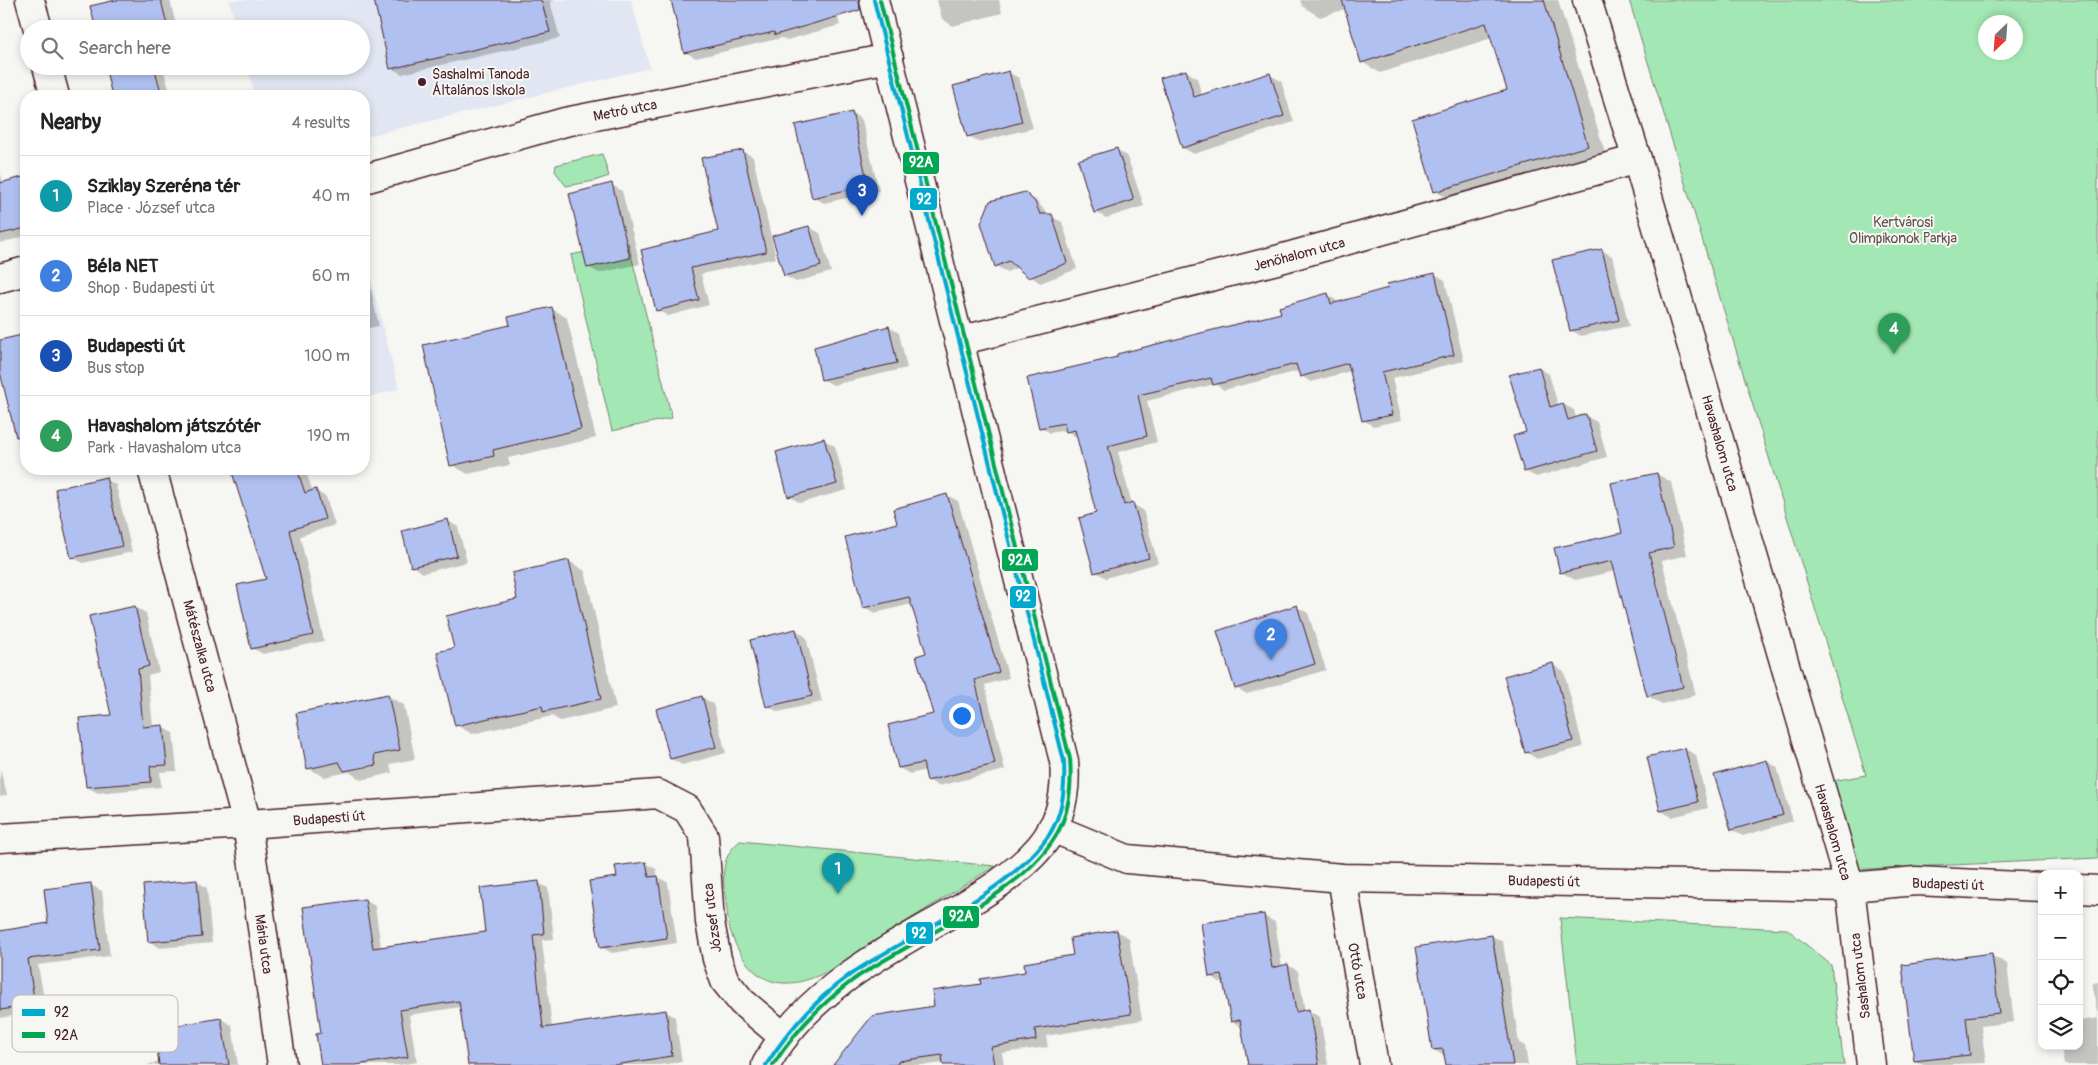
<!DOCTYPE html>
<html lang="en">
<head>
<meta charset="utf-8">
<style>
	body { margin:0; font-family:Pangolin,sans-serif; background:#f6f6f6; color:#222 }
	.controls { position:absolute; right:15px; bottom:15px; display:grid; overflow:hidden; border-radius:10px; box-shadow:0 2px 8px #0003 }
	.controls button { width:45px; height:45px; display:grid; place-items:center; padding:0; border:0; border-bottom:1px solid #e0e0e0; background:#fff; color:#222; font:25px sans-serif }
	.compass { position:absolute; left:1978px; top:15px; width:45px; height:45px; border-radius:50%; background:#fff; box-shadow:0 2px 8px #0003; rotate:205deg }
	.you { position:absolute; left:961px; top:715px; width:18px; height:18px; margin:-12px; border:4px solid #fff; border-radius:50%; background:#1a73e8; box-shadow:0 0 0 8px #1a73e833 }
	.badge { display:grid; place-items:center; width:32px; height:32px; border-radius:50%; background:#4a1f2b; color:#fff; font-size:16px; font-weight:700 }
	.pin { position:absolute; translate:-50% -41px; filter:drop-shadow(0 1px 2px #0008) }
	.pin::after { content:''; position:absolute; top:26px; width:18px; height:15px; background:inherit; clip-path:polygon(0 0,100% 0,50% 100%) }
	.list { margin:0; padding:0; list-style:none }
	h2 { display:flex; justify-content:space-between; align-items:center; height:65px; margin:0; padding:0 20px; font-size:21px }
	h2 small { font-size:16px; font-weight:400; color:#767676 }
	.list li { display:grid; grid-template-columns:32px 1fr auto; gap:15px; align-items:center; box-sizing:border-box; height:80px; padding:0 20px; border-top:1px solid #e0e0e0 }
	.list b { display:block; font-size:19px; white-space:nowrap }
	.list p { margin:0; font-size:16px; white-space:nowrap; color:#767676 }
	.list em { font-size:16px; font-style:normal; color:#767676 }
	.icon { flex:none; width:28px; height:28px; fill:none; stroke:currentColor; stroke-width:2; stroke-linecap:round; stroke-linejoin:round }
	.map { position:relative; flex:none; width:2098px; height:1065px; overflow:hidden }
	.search { position:absolute; background:#fff; box-shadow:0 2px 8px #0003; left:20px; top:20px; width:350px; height:55px; display:flex; align-items:center; gap:12px; box-sizing:border-box; padding:0 18px; border-radius:28px; color:#767676; font-size:19px }
	.panel { position:absolute; background:#fff; box-shadow:0 2px 8px #0003; left:20px; top:90px; width:350px; height:385px; border-radius:20px }
	.map>svg:first-child { display:block }
	.built { fill:#e1e6f2 }
	.green { fill:#a3e8b4; stroke:#768470; fill-rule:evenodd }
	.shadow { fill:#0003 }
	.building { fill:#b0c1f1; stroke:#4a1f2b }
	.lines { fill:none; stroke-linecap:round; stroke-linejoin:round }
	.minor-casing { stroke:#4a1f2b; stroke-width:31 }
	.tertiary-casing { stroke:#4a1f2b; stroke-width:31 }
	.minor { stroke:#f6f6f2; stroke-width:28 }
	.tertiary { stroke:#f6f6f2; stroke-width:28 }
	.bus-1-casing { stroke:#f6f6f2; stroke-width:8 }
	.bus-2-casing { stroke:#f6f6f2; stroke-width:8 }
	.bus-1 { stroke:#00a9ce; stroke-width:4 }
	.bus-2 { stroke:#00a651; stroke-width:4 }
	.poi-dot { fill:#4a1f2b; stroke:#f6f6f2; stroke-width:2 }
	.labels { text-anchor:middle; stroke-width:4; stroke-linejoin:round; paint-order:stroke }
	.poi-label { font-size:14px; fill:#4a1f2b; stroke:#f6f6f2; text-anchor:start }
	.street-label { font-size:14px; fill:#4a1f2b; stroke:#f6f6f2 }
	.park-label { font-size:14px; fill:#60514d; stroke:#f6f6f2 }
	.key { fill:#f6f6f2; stroke:#c2b6b6; stroke-width:1 }
	.key-label { font-size:14px; fill:#4a1f2b }
	.line-badge { stroke:#f6f6f2; stroke-width:2 }
	.badge-label { font-size:14px; text-anchor:middle; font-weight:bold; fill:#fff }
</style>
</head>
<body>
<div class="map">
<svg width="2098" height="1065" viewBox="0 0 2098 1065">
	<rect width="100%" height="100%" fill="#f6f6f2"/>
	<filter id="ink" filterUnits="userSpaceOnUse"><feTurbulence type="fractalNoise" baseFrequency=".02" numOctaves="2"/><feDisplacementMap in="SourceGraphic" scale="10" xChannelSelector="R" yChannelSelector="G"/><feConvolveMatrix kernelMatrix="1 2 1 2 8 2 1 2 1" color-interpolation-filters="sRGB"/></filter>
	<g filter="url(#ink)">
		<g class="built">
			<polygon points="229,0 631,0 650,68 364,137 364,96 255,96 247,66 361,66 361,29 237,29"/>
			<polygon points="364,253 399,389 364,398"/>
		</g>
		<g class="green">
			<path d="M 1629,0 L 2098,0 L 2098,858 L 1848,870 L 1827,782 L 1866,775 ZM 1986,22 L 2016,22 L 2016,52 L 1986,52 Z"/>
			<polygon points="602,154 609,176 594,181 566,186 555,171 556,165"/>
			<polygon points="628,243 672,418 612,431 571,255"/>
			<path d="M 740,841 L 995,866 C 961,887 927,909 892,930 C 853,955 787,1014 747,963 C 735,948 728,929 727,910 C 724,884 717,859 740,841 Z"/>
			<polygon points="1560,918 1787,929 1831,965 1844,1065 1577,1065"/>
		</g>
		<g class="shadow">
			<polygon points="121,0 170,0 177,29 97,29"/>
			<polygon points="375,0 555,0 550,1 560,38 402,74 391,68"/>
			<polygon points="673,0 833,0 840,25 787,40 782,38 696,58 685,52"/>
			<polygon points="937,0 999,0 1002,13 953,26 942,19"/>
			<polygon points="1300,0 1558,0 1606,156 1454,202 1435,191 1508,91 1492,38 1380,73 1362,62 1346,9 1320,17 1302,6"/>
			<polygon points="106,66 170,66 163,68 171,96 114,96"/>
			<polygon points="1186,71 1197,78 1202,96 1270,75 1281,81 1294,122 1194,154 1183,148"/>
			<polygon points="1008,72 1019,78 1033,128 979,142 968,136"/>
			<polygon points="852,113 862,120 879,191 824,203 813,197"/>
			<polygon points="1117,150 1127,156 1144,206 1106,218 1095,212"/>
			<polygon points="743,151 753,157 776,258 701,274 709,305 668,316 657,310 719,232"/>
			<polygon points="0,171 3,183 26,178 26,236 0,243"/>
			<polygon points="612,185 622,191 640,264 599,273 588,267"/>
			<polygon points="1025,194 1036,200 1048,215 1062,222 1077,269 1040,283 1018,267 1007,272 996,266"/>
			<polygon points="809,227 820,233 831,272 796,282 785,276"/>
			<polygon points="1601,250 1612,256 1629,326 1581,336 1571,330"/>
			<polygon points="364,258 379,326 364,329"/>
			<polygon points="1435,274 1445,280 1464,361 1392,378 1402,420 1373,426 1363,420 1351,371 1311,382 1301,376 1299,371 1224,390 1215,384 1147,401 1157,442 1118,452 1132,504 1143,510 1158,563 1106,578 1096,572 1097,514 1077,438 1066,430 1050,433 1040,427 1119,358 1283,314 1328,294 1339,303"/>
			<polygon points="551,308 567,318 596,438 508,458 510,465 468,474 452,465 512,326"/>
			<polygon points="889,327 899,333 907,368 833,385 822,379"/>
			<polygon points="26,335 26,392 16,394 0,366 0,341"/>
			<polygon points="1539,368 1549,374 1558,405 1563,404 1574,410 1576,418 1586,416 1597,422 1607,457 1536,477 1525,471 1527,433"/>
			<polygon points="824,440 835,446 847,490 800,503 789,496"/>
			<polygon points="232,469 305,469 313,492 316,491 326,497 335,525 300,536 324,641 263,654 252,648 267,580"/>
			<polygon points="1657,474 1671,482 1687,555 1662,561 1696,695 1662,704 1648,696 1616,571 1575,580 1561,572 1624,534"/>
			<polygon points="105,479 116,485 132,552 83,563 72,557"/>
			<polygon points="947,495 958,501 1009,678 985,685 1005,770 938,786 928,780 926,770 910,774 899,768 935,715 927,654 912,604 875,613 864,607 898,524"/>
			<polygon points="448,521 458,527 467,562 423,573 412,566"/>
			<polygon points="569,561 585,571 616,708 560,721 552,716 472,734 456,725 455,649"/>
			<polygon points="135,607 146,613 159,672 148,675 153,727 163,727 173,733 177,771 160,772 161,787 98,793 87,787 112,716"/>
			<polygon points="1297,607 1308,613 1326,670 1247,694 1236,688"/>
			<polygon points="796,630 806,637 822,702 778,712 768,706"/>
			<polygon points="1553,665 1564,671 1583,747 1537,759 1526,752"/>
			<polygon points="388,696 404,705 415,759 390,764 392,773 361,780 349,772 324,777 308,768"/>
			<polygon points="702,697 713,704 726,753 682,765 671,759"/>
			<polygon points="1685,749 1696,755 1708,808 1672,817 1661,811"/>
			<polygon points="1766,761 1777,767 1793,821 1743,836 1732,830"/>
			<polygon points="0,769 7,795 0,797"/>
			<polygon points="646,863 656,869 658,877 668,883 677,943 612,953 601,947"/>
			<polygon points="197,881 207,888 212,943 160,948 149,941"/>
			<polygon points="538,883 548,888 554,939 542,940 552,1028 665,1011 675,1017 682,1062 659,1065 469,1065 461,1007 409,1015 417,1062 399,1065 322,1065 322,1034 365,900 375,906 381,948 486,933"/>
			<polygon points="91,885 102,891 110,956 38,965 46,1010 0,1018 0,932 50,924"/>
			<polygon points="1264,916 1275,922 1282,967 1288,965 1298,971 1305,1011 1309,1011 1320,1017 1328,1065 1249,1065 1243,1028 1232,1021 1225,982 1221,983 1210,976"/>
			<polygon points="1117,931 1129,938 1142,1020 1046,1036 1048,1047 1002,1053 1004,1065 944,1065 944,1063 928,1065 834,1065 936,1007 983,985 1027,973 1075,956"/>
			<polygon points="1492,936 1503,942 1519,1043 1525,1046 1528,1065 1447,1065 1444,1056 1434,1050"/>
			<polygon points="1991,955 2007,964 2014,1022 1981,1026 1986,1063 1923,1065 1915,1061"/>
			<polygon points="2098,982 2098,1065 2064,1065 2061,1046 2079,1046 2079,1021 2098,1018 2092,983"/>
			<polygon points="221,1019 232,1025 238,1065 146,1065 160,1062"/>
		</g>
		<g class="building">
			<polygon points="116,0 161,0 168,29 96,29 90,6"/>
			<polygon points="374,0 541,0 550,32 390,69"/>
			<polygon points="671,0 859,0 860,10 775,35 774,32 684,53"/>
			<polygon points="1342,0 1544,0 1588,146 1434,192 1412,119 1507,90 1486,23 1361,63"/>
			<polygon points="105,66 154,66 162,96 112,96"/>
			<polygon points="1186,70 1194,97 1270,73 1284,116 1182,148 1160,78"/>
			<polygon points="1009,71 1022,122 967,137 953,86"/>
			<polygon points="852,112 868,185 812,198 795,125"/>
			<polygon points="1117,148 1134,200 1094,213 1078,160"/>
			<polygon points="743,150 766,252 691,268 699,300 656,311 641,250 718,231 701,158"/>
			<polygon points="26,176 26,228 0,234 0,183"/>
			<polygon points="612,183 630,258 587,268 569,194"/>
			<polygon points="1025,192 1035,202 1040,214 1052,214 1067,263 1029,278 1009,261 995,267 981,223 990,201"/>
			<polygon points="809,226 821,266 784,276 772,236"/>
			<polygon points="1602,249 1619,320 1570,331 1552,260"/>
			<polygon points="1435,273 1454,355 1382,372 1392,415 1362,421 1348,363 1300,377 1296,364 1213,385 1211,378 1138,395 1147,436 1108,446 1124,505 1133,502 1149,558 1094,573 1079,518 1096,513 1075,430 1066,432 1064,423 1039,428 1027,378 1117,357 1117,354 1281,313 1279,307 1328,293 1331,304 1388,288 1387,284"/>
			<polygon points="552,307 581,429 493,450 494,456 450,466 423,345 510,325 508,317"/>
			<polygon points="889,326 897,363 821,380 814,347"/>
			<polygon points="26,334 26,435 16,437 0,372 0,340"/>
			<polygon points="1539,367 1550,407 1563,403 1568,420 1586,414 1597,451 1524,472 1513,436 1526,432 1509,375"/>
			<polygon points="824,438 837,484 788,497 776,452"/>
			<polygon points="231,469 297,469 305,493 316,489 325,519 290,530 313,635 251,649 237,585 266,579"/>
			<polygon points="1657,473 1674,547 1649,553 1683,687 1647,696 1612,561 1560,573 1554,548 1622,533 1611,483"/>
			<polygon points="106,477 122,546 71,558 55,489"/>
			<polygon points="947,494 999,672 975,680 995,764 927,781 923,763 898,768 888,725 933,714 916,656 926,653 909,597 863,608 845,537 897,523 893,509"/>
			<polygon points="448,519 457,556 411,567 402,531"/>
			<polygon points="569,560 601,699 543,712 542,706 455,726 437,652 454,648 446,616 517,599 512,573"/>
			<polygon points="1297,605 1315,664 1235,689 1217,631"/>
			<polygon points="135,606 149,666 138,669 143,727 163,725 167,765 150,766 151,782 86,787 79,718 111,715 89,616"/>
			<polygon points="796,629 812,696 766,707 750,640"/>
			<polygon points="1553,663 1573,741 1525,753 1504,676"/>
			<polygon points="388,694 400,750 374,755 376,765 344,771 339,762 307,769 296,713"/>
			<polygon points="702,696 716,747 670,759 656,709"/>
			<polygon points="1685,748 1698,802 1660,811 1647,757"/>
			<polygon points="1767,760 1783,815 1731,830 1714,775"/>
			<polygon points="646,862 649,877 658,876 667,938 600,948 589,881 617,877 615,866"/>
			<polygon points="197,880 202,937 148,942 143,885"/>
			<polygon points="539,881 544,934 533,935 543,1028 666,1010 672,1056 614,1065 468,1065 459,1001 400,1010 408,1057 356,1065 321,1065 316,1034 321,1033 303,907 365,899 373,948 485,932 480,888"/>
			<polygon points="91,883 100,950 28,959 35,1005 0,1010 0,931 48,923 44,889"/>
			<polygon points="1264,914 1272,968 1288,964 1296,1012 1309,1009 1319,1065 1248,1065 1240,1020 1231,1022 1222,975 1209,977 1201,923"/>
			<polygon points="1117,930 1131,1014 1035,1029 1036,1040 991,1047 994,1065 943,1065 942,1055 899,1061 896,1065 833,1065 872,1016 934,1006 932,991 981,984 980,979 1025,972 1024,963 1073,955 1070,938"/>
			<polygon points="1492,935 1513,1065 1446,1065 1443,1049 1432,1050 1416,947"/>
			<polygon points="1992,953 1999,1013 1966,1017 1970,1055 1914,1061 1902,965"/>
			<polygon points="221,1018 229,1065 159,1065 155,1029"/>
		</g>
		<g class="lines">
			<g class="minor-casing">
				<g id="minor">
					<polyline points="30,0 38,29"/>
					<polyline points="1587,0 1637,159 1850,887 1871,1065"/>
					<polyline points="47,66 55,96"/>
					<polyline points="364,179 565,122 889,58"/>
					<polyline points="0,278 26,271"/>
					<polyline points="959,341 1273,261 1637,159"/>
					<polyline points="152,469 247,824 282,1065"/>
					<polyline points="1052,828 1127,859 1342,878 1850,887 1916,881 2042,887"/>
					<polyline points="0,838 247,824 658,794 687,809 704,836 710,922 717,959 725,981 742,1002 784,1037"/>
					<polyline points="1342,878 1374,1065"/>
					<polyline points="2079,889 2098,890"/>
				</g>
			</g>
			<g class="tertiary-casing">
				<path id="tertiary" d="M 766,1065 C 805,991 887,951 955,911 C 985,893 1017,874 1040,847 C 1061,822 1067,793 1064,761 L 874,0"/>
			</g>
			<use href="#minor" class="minor"/>
			<use href="#tertiary" class="tertiary"/>
			<g class="bus-1-casing">
				<path id="bus-1" d="M 766,1065 C 789,1029 816,999 851,974 C 908,935 1022,887 1053,828 C 1064,807 1065,784 1064,761 L 874,0"/>
			</g>
			<g class="bus-2-casing">
				<path id="bus-2" d="M 773,1065 C 795,1031 821,1004 853,980 C 913,938 1026,895 1059,830 C 1070,808 1072,784 1070,759 L 880,0"/>
			</g>
			<use href="#bus-1" class="bus-1"/>
			<use href="#bus-2" class="bus-2"/>
		</g>
	</g>
	<circle class="poi-dot" cx="422" cy="82" r="5"/>
	<g class="labels">
		<g class="poi-label">
			<text x="432" y="79">Sashalmi Tanoda<tspan x="432" dy="16">Általános Iskola</tspan></text>
		</g>
		<g class="street-label">
			<text transform="translate(625 110) rotate(-11)" y="5">Metró utca</text>
			<text transform="translate(1299 254) rotate(-15)" y="5">Jenőhalom utca</text>
			<text transform="translate(1720 443) rotate(74)" y="5">Havashalom utca</text>
			<text transform="translate(200 646) rotate(75)" y="5">Mátészalka utca</text>
			<text transform="translate(329 818) rotate(-4)" y="5">Budapesti út</text>
			<text transform="translate(1833 832) rotate(74)" y="5">Havashalom utca</text>
			<text transform="translate(1544 881) rotate(1)" y="5">Budapesti út</text>
			<text transform="translate(1948 884) rotate(2)" y="5">Budapesti út</text>
			<text transform="translate(712 918) rotate(-97)" y="5">József utca</text>
			<text transform="translate(264 944) rotate(82)" y="5">Mária utca</text>
			<text transform="translate(1358 971) rotate(80)" y="5">Ottó utca</text>
			<text transform="translate(1860 976) rotate(-97)" y="5">Sashalom utca</text>
		</g>
		<g class="park-label">
			<text x="1903" y="227">Kertvárosi<tspan x="1903" dy="16">Olimpikonok Parkja</tspan></text>
		</g>
	</g>
	<rect x="12" y="995" width="166" height="57" rx="8" class="key"/>
	<rect x="22" y="1009" width="23" height="7" fill="#00a9ce"/>
	<rect x="22" y="1032" width="23" height="6" fill="#00a651"/>
	<g class="key-label">
		<text x="54" y="1017">92</text>
		<text x="54" y="1040">92A</text>
	</g>
	<g class="line-badge">
		<rect x="902" y="151" width="38" height="24" rx="5" fill="#00a651"/>
		<rect x="909" y="187" width="29" height="24" rx="5" fill="#00a9ce"/>
		<rect x="1001" y="548" width="38" height="24" rx="5" fill="#00a651"/>
		<rect x="1009" y="585" width="28" height="24" rx="5" fill="#00a9ce"/>
		<rect x="942" y="905" width="38" height="24" rx="5" fill="#00a651"/>
		<rect x="905" y="921" width="29" height="24" rx="5" fill="#00a9ce"/>
	</g>
	<g class="badge-label">
		<text x="921" y="167">92A</text>
		<text x="924" y="204">92</text>
		<text x="1020" y="565">92A</text>
		<text x="1023" y="601">92</text>
		<text x="961" y="921">92A</text>
		<text x="919" y="938">92</text>
	</g>
</svg>
<div class="controls">
<button>+</button>
<button>−</button>
<button><svg class="icon" aria-label="locate" viewBox="0 0 24 24"><circle cx="12" cy="12" r="6"/><path d="M12 2v4M12 18v4M2 12h4M18 12h4"/></svg></button>
<button><svg class="icon" aria-label="layers" viewBox="0 0 24 24"><path d="M12 4l9 5-9 5-9-5zM3 14l9 5 9-5"/></svg></button>
</div>
<svg class="compass" viewBox="-18 -18 36 36"><path d="M0-13l5 13h-10z" fill="#e53935"/><path d="M0 13l5-13h-10z" fill="#767676"/></svg>
<div class="you"></div>
<div class="pin badge" style="left:838px;top:894px;background:#0f9aa8">1</div>
<div class="pin badge" style="left:1271px;top:660px;background:#3f7fe0">2</div>
<div class="pin badge" style="left:862px;top:216px;background:#1a4fb4">3</div>
<div class="pin badge" style="left:1894px;top:354px;background:#2e9e5b">4</div>
<div class="search"><svg class="icon" aria-label="search" viewBox="0 0 24 24"><circle cx="10" cy="10" r="6"/><path d="M15 15l6 6"/></svg>Search here</div>
<section class="panel">
<h2>Nearby<small>4 results</small></h2>
<ul class="list">
<li><span class="badge" style="background:#0f9aa8">1</span><div><b>Sziklay Szeréna tér</b><p>Place · József utca</p></div><em>40 m</em></li>
<li><span class="badge" style="background:#3f7fe0">2</span><div><b>Béla NET</b><p>Shop · Budapesti út</p></div><em>60 m</em></li>
<li><span class="badge" style="background:#1a4fb4">3</span><div><b>Budapesti út</b><p>Bus stop</p></div><em>100 m</em></li>
<li><span class="badge" style="background:#2e9e5b">4</span><div><b>Havashalom játszótér</b><p>Park · Havashalom utca</p></div><em>190 m</em></li>
</ul>
</section>
</div>
</body>
</html>
